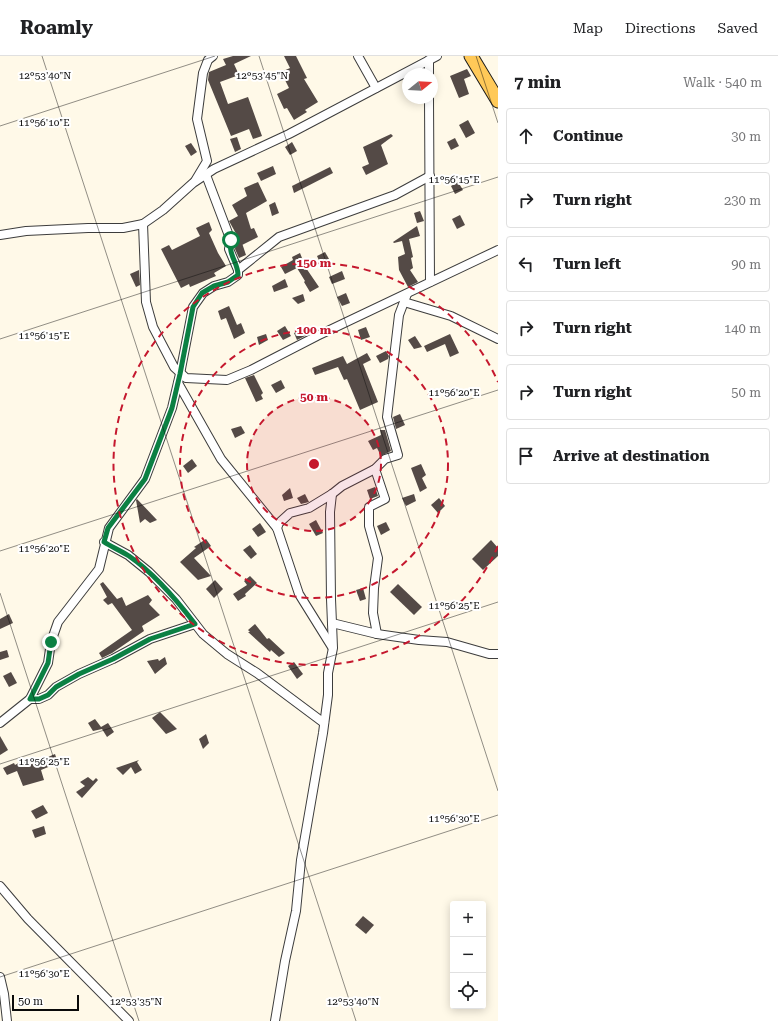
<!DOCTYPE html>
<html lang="en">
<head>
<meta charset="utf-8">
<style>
	body { margin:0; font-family:"Roboto Serif",serif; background:#f6f6f6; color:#202124 }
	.controls { position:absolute; right:12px; bottom:12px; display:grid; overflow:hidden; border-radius:4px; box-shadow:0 2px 10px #0003 }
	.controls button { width:36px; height:36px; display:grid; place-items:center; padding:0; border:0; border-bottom:1px solid #e0e0e0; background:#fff; color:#202124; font:20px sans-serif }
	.compass { position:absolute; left:402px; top:12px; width:36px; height:36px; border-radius:50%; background:#fff; box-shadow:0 2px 10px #0003; rotate:72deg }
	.scale { position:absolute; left:12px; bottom:10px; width:67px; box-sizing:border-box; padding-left:4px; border:2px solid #0a0a0a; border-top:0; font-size:11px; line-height:14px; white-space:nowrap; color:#0a0a0a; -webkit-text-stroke:3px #fff; paint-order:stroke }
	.stop { position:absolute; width:12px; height:12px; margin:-9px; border:3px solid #0b8043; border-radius:50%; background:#fff }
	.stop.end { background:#0b8043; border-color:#fff; box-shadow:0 1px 4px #0008 }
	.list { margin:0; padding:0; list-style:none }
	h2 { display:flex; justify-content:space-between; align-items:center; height:52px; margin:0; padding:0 16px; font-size:17px }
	h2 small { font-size:13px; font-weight:400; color:#757577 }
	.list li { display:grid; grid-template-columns:26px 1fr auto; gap:12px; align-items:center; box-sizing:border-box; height:56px; margin:0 8px 8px; padding:0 8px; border:1px solid #e0e0e0; border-radius:4px }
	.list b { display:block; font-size:15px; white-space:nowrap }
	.list em { font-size:13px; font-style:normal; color:#757577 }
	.icon { flex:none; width:22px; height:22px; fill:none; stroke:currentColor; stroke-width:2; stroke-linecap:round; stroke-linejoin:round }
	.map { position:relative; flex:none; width:498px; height:965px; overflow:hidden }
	header { display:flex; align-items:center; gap:24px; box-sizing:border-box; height:56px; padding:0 20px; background:#fff; border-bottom:1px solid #e0e0e0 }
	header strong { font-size:19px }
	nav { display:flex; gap:22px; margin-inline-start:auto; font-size:14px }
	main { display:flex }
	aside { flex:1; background:#fff }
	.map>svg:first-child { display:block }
	.building { fill:#544a46 }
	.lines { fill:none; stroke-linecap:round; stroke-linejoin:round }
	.minor-casing { stroke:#3d3d3d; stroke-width:10 }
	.primary-casing { stroke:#1b1b1b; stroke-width:15 }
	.minor { stroke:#fff; stroke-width:8 }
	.primary { stroke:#ffc958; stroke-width:13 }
	.route { stroke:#0b8043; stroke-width:5 }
	.ticks { fill:none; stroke:#0a0a0a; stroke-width:1; stroke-opacity:0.45 }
	.ring { fill:none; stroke:#c5182e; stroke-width:2; stroke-dasharray:7 5 }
	.ticks-label { font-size:10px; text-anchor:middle; fill:#0a0a0a; stroke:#fff; stroke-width:4; stroke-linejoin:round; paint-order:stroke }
	.centre { fill:#c5182e; stroke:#fff; stroke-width:2 }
	.ring-label { font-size:12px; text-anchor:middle; font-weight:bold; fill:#c5182e; stroke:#fff; stroke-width:4; stroke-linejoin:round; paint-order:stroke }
</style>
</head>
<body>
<header>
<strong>Roamly</strong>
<nav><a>Map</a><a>Directions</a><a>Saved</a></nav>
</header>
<main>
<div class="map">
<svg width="498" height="965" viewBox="0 0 498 965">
	<rect width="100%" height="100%" fill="#fff9e8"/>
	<g class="building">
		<polygon points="233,0 251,0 234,8 239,19 220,26 228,48 248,41 262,80 253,83 249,73 231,80 208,24 209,16 226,9 223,3"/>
		<polygon points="284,0 296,0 307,22 304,23 318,46 305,54 307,56 294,64 287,52 284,53 277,38 289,32 281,16 290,12"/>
		<polygon points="467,13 471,20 464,23 469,38 459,42 450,20"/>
		<polygon points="468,64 475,77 466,82 459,69"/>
		<polygon points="391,78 393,80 381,89 388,108 366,119 362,111 369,108 363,91"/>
		<polygon points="237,81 241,93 235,96 230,83"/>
		<polygon points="455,82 459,90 451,94 447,86"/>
		<polygon points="292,86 297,95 290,99 285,91"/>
		<polygon points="191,87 197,96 191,100 185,90"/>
		<polygon points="273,110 276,118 261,125 257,117"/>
		<polygon points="330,111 333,117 294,137 292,130"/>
		<polygon points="258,126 267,145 246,157 251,173 254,172 258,181 242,189 242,187 246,199 239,202 235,193 236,185 239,183 229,165 238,160 232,149 247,140 244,132"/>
		<polygon points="458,126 463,134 455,138 451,130"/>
		<polygon points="275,146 279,157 272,160 269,149"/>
		<polygon points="420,155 424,165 417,167 414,157"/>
		<polygon points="460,159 465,169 457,173 452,163"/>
		<polygon points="209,166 212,174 209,177 218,197 226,210 214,217 216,220 190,231 189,228 181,232 161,193 169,189 172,194 200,180 196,172"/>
		<polygon points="417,170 420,180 409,183 413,201 411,202 413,212 410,214 418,226 408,231 399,214 398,201 405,198 402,185 394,187 393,186"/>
		<polygon points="325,196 329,203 320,207 317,200"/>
		<polygon points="300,197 306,212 319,231 310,236 304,226 305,225 297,212 285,218 281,211 293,204 292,201"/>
		<polygon points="139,214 140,229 136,231 130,218"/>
		<polygon points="342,215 345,223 332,228 329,221"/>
		<polygon points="285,223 288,231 274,236 272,230"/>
		<polygon points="346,237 350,247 342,250 337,241"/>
		<polygon points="303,238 305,245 298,248 292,242"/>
		<polygon points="229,250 237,269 241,267 245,277 234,283 226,262 221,264 218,255"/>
		<polygon points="285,270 291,280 283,284 277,275"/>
		<polygon points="366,271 370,281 361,284 358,274"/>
		<polygon points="304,272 307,279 297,284 294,277"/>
		<polygon points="266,278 268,284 259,289 257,281"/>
		<polygon points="450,278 459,297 450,301 445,288 427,296 424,290"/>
		<polygon points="415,280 422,291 414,293 408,284"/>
		<polygon points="386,295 389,300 388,303 380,307 376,300"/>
		<polygon points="367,297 371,304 363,308 378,346 360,354 347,323 344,324 338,311 315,319 312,312 343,300 347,308"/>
		<polygon points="254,319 263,337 261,339 263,343 256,346 245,322"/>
		<polygon points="281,324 285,332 276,337 271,329"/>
		<polygon points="400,358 405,369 396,373 393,361"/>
		<polygon points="241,370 245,377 235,382 231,373"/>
		<polygon points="380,374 385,374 391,395 381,400 377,392 373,394 368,385 381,379"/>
		<polygon points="192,403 197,410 188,417 183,410"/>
		<polygon points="421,408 426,419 422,422 427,432 420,436 411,412"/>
		<polygon points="375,431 378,440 370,443 367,434"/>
		<polygon points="290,432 293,442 284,445 282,439"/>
		<polygon points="305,438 309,446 301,448 297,442"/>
		<polygon points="414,438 416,445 406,450 402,442"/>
		<polygon points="439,442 445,450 438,457 431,449"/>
		<polygon points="137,443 157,464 150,467 145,463 140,467 136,444"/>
		<polygon points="316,464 323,477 316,480 309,468"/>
		<polygon points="386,466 390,474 381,479 377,470"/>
		<polygon points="260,467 266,476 258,481 252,473"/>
		<polygon points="206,483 211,490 194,502 211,520 198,524 180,506 196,492 194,491"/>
		<polygon points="491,484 498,492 498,500 483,514 472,503"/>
		<polygon points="250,489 257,498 251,503 243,494"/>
		<polygon points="250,520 257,527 245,538 246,540 238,545 233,538 247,529 244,525"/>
		<polygon points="215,524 223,533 214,542 206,533"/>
		<polygon points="103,526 117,543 122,541 126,550 148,539 152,544 149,548 160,559 142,570 144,575 112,597 102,602 99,597 132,574 112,547 108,549 103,544 107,541 100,528"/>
		<polygon points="398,528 422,551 414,559 390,536"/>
		<polygon points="363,532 366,543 360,545 356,534"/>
		<polygon points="9,558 13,567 0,573 0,563"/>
		<polygon points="255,568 267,583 269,582 285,597 279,601 271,594 270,596 248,576 250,576 248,574"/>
		<polygon points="7,594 9,601 0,604 0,596"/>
		<polygon points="165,601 167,608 155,618 147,605 158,603 159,605"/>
		<polygon points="294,606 303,618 297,623 288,610"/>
		<polygon points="11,616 17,627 9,631 3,620"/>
		<polygon points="160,656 177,673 166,678 152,662"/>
		<polygon points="95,663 101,671 108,667 114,676 107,681 102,673 93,675 88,667"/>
		<polygon points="206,678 209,687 203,693 199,683"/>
		<polygon points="0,680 8,694 0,699"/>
		<polygon points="55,698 58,707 41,714 44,724 23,730 17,715 7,719 3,712 14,707 15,709 24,704 27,710"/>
		<polygon points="139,704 137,706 142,714 135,718 131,711 123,719 116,712"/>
		<polygon points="88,721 93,725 96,722 98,724 82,742 76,736 85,730 80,726"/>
		<polygon points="43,749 48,757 36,763 31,755"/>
		<polygon points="44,770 46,778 35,782 32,774"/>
		<polygon points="363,860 374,869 366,878 355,869"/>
	</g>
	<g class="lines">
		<g class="minor-casing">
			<g id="minor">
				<polyline points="358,0 376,32"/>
				<polyline points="429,4 429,18"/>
				<polyline points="429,42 430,226"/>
				<polyline points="206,119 231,185 229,193 238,214"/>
				<polyline points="195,125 207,105 197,63 203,17 208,4 213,0"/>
				<polyline points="143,168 146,246 153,271 174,311 186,322 227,324 251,314 317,280 498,194"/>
				<polyline points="0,179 26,175 88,172 123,172 143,168 163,154 193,127 214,113 289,78 437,0"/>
				<polyline points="404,246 451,260 498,283"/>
				<polyline points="178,327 221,403 277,472 299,538 332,591"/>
				<polyline points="375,413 385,443 369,451 369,470 378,502 374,532 373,557 377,578"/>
				<polyline points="277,472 279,467 290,457 309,452 332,438 342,430 375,413 385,403 398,399 387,361 399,259 407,238"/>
				<polyline points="104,486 128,499 149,516 176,543 203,578 227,598 257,617 324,667"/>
				<polyline points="332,567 377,578 419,584 447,586 489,598 498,598"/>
				<polyline points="30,643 39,643 48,639 56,631 79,618 113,603 150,583 195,568"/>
				<polyline points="0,667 30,643 48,607 51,586 58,566 99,513 109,472 145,423 172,352 180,318 193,251 203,237 214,230 228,226 238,219 238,214 279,181 395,139 430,120"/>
				<polyline points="0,830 28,863 129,965"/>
				<polyline points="0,921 4,938 7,965"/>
				<polyline points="275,965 285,905 296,855 301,804 323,677 328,639 328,617 333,592 331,543 330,456 332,438"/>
			</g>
		</g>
		<g class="primary-casing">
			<polyline id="primary" points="471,0 498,45"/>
		</g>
		<use href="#minor" class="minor"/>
		<use href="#primary" class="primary"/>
	</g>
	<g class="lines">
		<path class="route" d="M 51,586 L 48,607 L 30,643 L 39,643 L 48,639 L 56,631 L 79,618 L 113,603 L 150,583 L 195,568 C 176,543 155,518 129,500 C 121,495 112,491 104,486 L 108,472 L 145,423 L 158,389 L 172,352 L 180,318 L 193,251 L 202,237 L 214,230 L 228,226 L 238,219 C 238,206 228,200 231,184"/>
	</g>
	<path class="ticks" d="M 42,0 L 356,965M 259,0 L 498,735M 476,0 L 498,67M 0,70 L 215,0M 0,283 L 498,121M 0,495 L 498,334M 0,537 L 139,965M 0,708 L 498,546M 0,921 L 498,759"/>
	<circle cx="314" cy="408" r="67" fill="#c5182e" fill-opacity=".12"/>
	<g class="ring">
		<circle cx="314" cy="408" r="67"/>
		<circle cx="314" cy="408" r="134"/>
		<path d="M498 490A201 201 0 1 1 498 326"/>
	</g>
	<g class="ticks-label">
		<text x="45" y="23">12°53'40"N</text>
		<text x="262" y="23">12°53'45"N</text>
		<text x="44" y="70">11°56'10"E</text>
		<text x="454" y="127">11°56'15"E</text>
		<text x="44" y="283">11°56'15"E</text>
		<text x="454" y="340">11°56'20"E</text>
		<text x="44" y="496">11°56'20"E</text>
		<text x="454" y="553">11°56'25"E</text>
		<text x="44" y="709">11°56'25"E</text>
		<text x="454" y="766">11°56'30"E</text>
		<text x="44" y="921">11°56'30"E</text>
		<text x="136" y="949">12°53'35"N</text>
		<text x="353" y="949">12°53'40"N</text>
	</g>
	<circle cx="314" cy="408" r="6" class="centre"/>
	<g class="ring-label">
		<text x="314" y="211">150 m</text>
		<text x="314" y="278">100 m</text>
		<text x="314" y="345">50 m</text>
	</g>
</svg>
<div class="controls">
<button>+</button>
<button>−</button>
<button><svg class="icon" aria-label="locate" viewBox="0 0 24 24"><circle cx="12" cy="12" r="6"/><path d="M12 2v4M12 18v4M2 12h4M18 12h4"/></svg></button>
</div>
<svg class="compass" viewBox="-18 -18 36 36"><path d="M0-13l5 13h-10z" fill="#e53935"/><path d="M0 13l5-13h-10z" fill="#757577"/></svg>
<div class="scale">50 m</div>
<div class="stop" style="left:231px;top:184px"></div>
<div class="stop end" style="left:51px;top:586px"></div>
</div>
<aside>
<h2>7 min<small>Walk · 540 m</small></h2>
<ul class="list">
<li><svg class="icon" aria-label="ahead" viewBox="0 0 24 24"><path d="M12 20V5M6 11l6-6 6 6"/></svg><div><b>Continue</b></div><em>30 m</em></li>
<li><svg class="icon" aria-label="right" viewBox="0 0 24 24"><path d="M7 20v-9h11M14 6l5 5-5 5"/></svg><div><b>Turn right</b></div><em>230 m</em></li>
<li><svg class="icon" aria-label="left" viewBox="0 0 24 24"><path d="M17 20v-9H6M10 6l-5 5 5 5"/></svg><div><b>Turn left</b></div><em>90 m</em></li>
<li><svg class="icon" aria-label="right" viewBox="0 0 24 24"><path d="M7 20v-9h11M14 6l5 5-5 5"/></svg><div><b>Turn right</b></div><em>140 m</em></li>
<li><svg class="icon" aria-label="right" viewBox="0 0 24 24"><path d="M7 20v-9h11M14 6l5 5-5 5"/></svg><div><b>Turn right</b></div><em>50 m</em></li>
<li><svg class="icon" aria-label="arrive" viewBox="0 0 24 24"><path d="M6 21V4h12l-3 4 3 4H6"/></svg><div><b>Arrive at destination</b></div></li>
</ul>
</aside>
</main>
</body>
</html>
